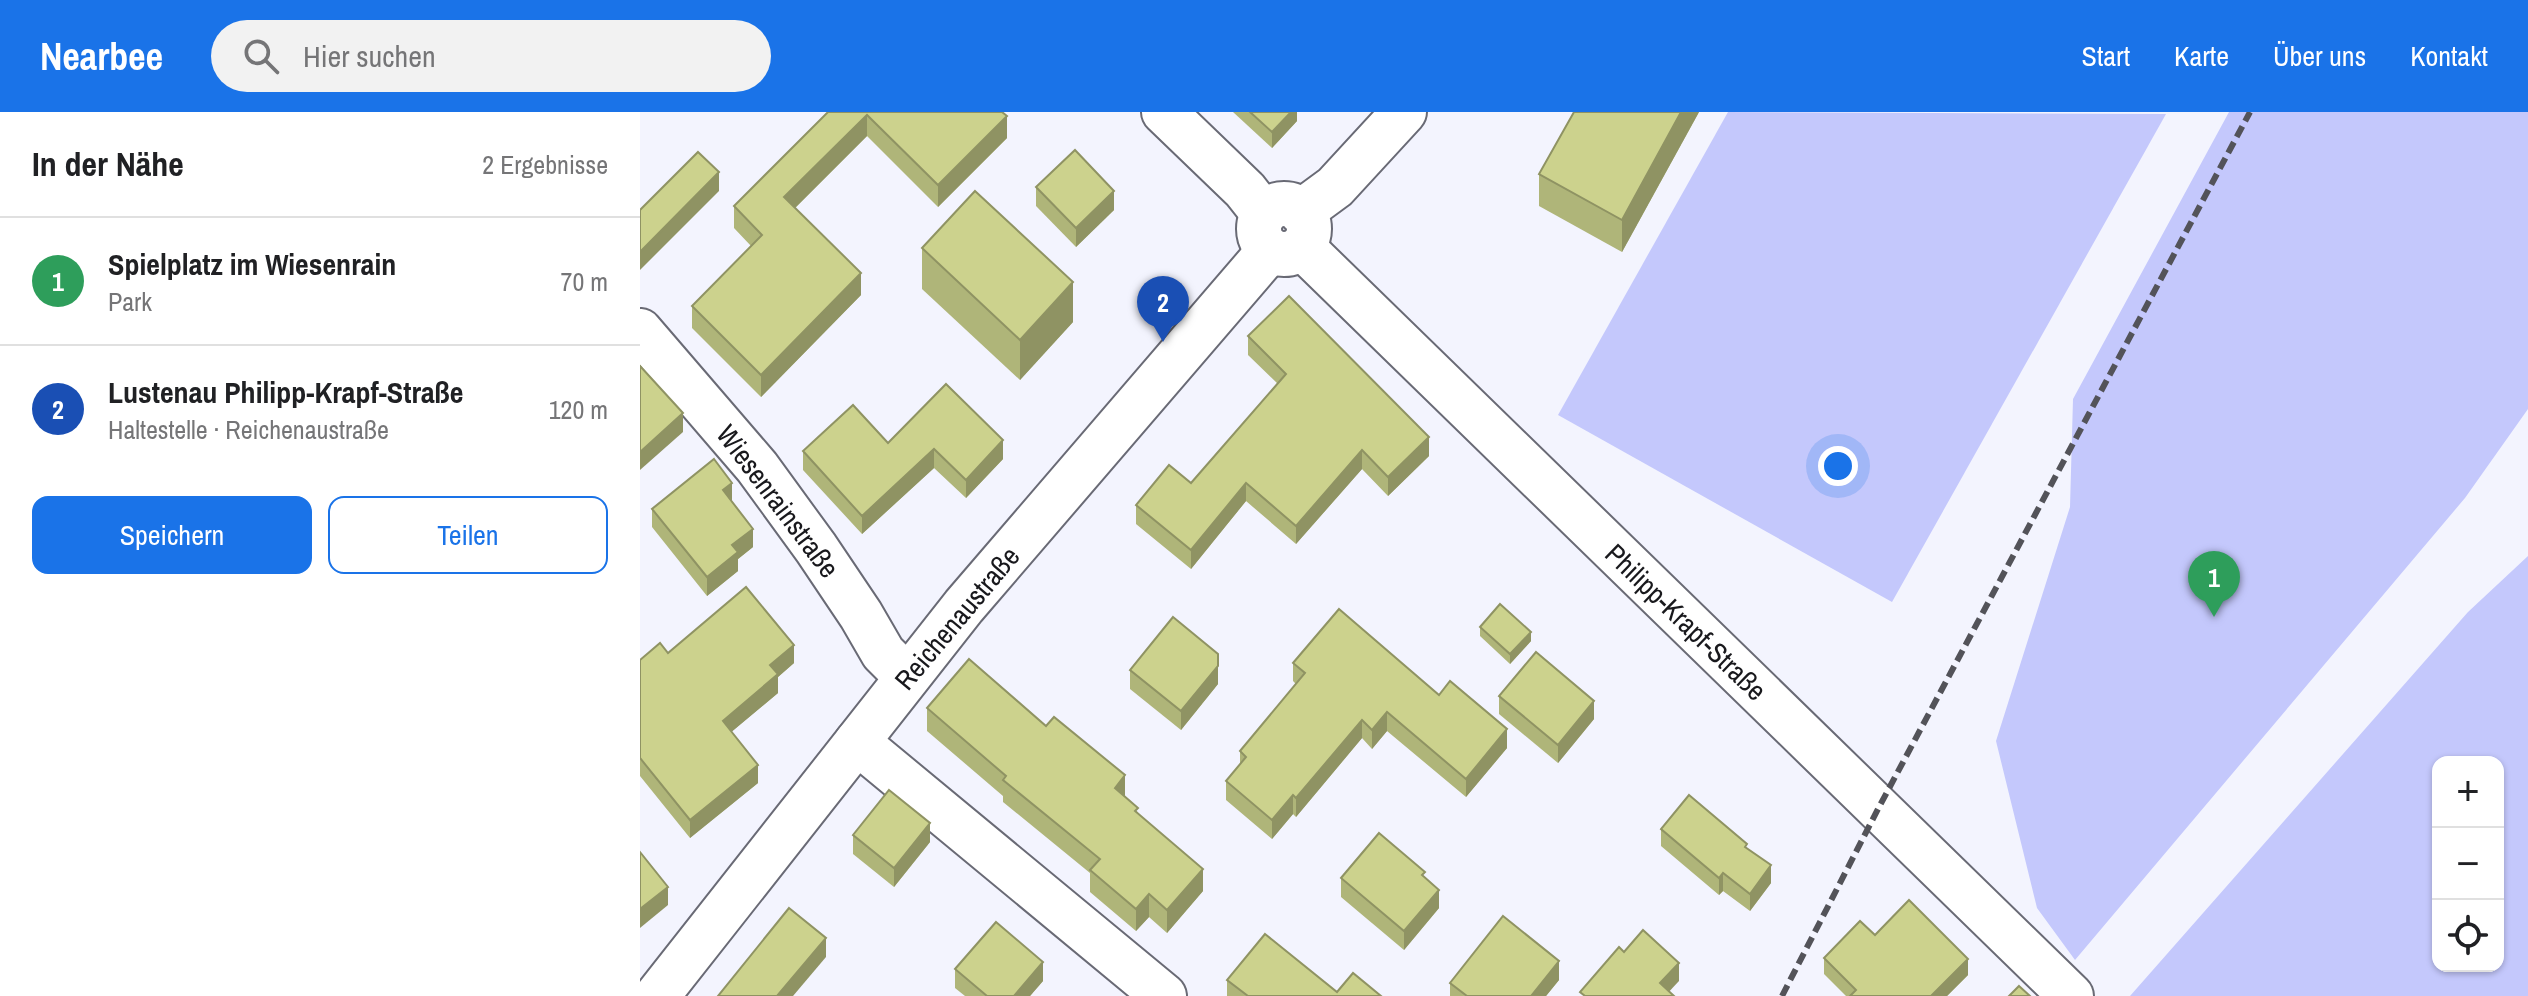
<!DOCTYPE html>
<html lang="de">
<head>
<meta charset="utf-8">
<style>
	body { margin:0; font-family:"Archivo Narrow",sans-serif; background:#f2f2f2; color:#202124 }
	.controls { position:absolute; right:24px; bottom:24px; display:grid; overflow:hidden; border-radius:16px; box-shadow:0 2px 6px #0004 }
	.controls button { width:72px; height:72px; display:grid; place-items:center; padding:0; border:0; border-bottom:2px solid #e0e0e0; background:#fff; color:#202124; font:40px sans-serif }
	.you { position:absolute; left:1198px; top:354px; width:28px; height:28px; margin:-20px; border:6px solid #fff; border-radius:50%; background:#1a73e8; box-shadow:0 0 0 12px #1a73e833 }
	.badge { display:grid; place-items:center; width:52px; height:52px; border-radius:50%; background:#1a73e8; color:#fff; font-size:26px; font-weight:700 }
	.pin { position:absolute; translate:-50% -66px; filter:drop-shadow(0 2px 4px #0008) }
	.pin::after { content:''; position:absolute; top:42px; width:28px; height:24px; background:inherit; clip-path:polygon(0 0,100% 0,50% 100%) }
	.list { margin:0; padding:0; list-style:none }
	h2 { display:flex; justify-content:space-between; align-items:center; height:104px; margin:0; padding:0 32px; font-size:34px }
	h2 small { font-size:26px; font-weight:400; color:#757577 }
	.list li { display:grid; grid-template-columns:52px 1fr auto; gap:24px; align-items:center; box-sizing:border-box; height:128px; padding:0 32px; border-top:2px solid #e0e0e0 }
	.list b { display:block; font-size:30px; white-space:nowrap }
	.list p { margin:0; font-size:26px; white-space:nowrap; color:#757577 }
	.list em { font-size:26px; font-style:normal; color:#757577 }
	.actions { display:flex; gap:16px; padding:24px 32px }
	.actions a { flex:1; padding:18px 0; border:2px solid #1a73e8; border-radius:16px; text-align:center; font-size:28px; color:#1a73e8 }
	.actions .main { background:#1a73e8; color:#fff }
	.icon { flex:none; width:44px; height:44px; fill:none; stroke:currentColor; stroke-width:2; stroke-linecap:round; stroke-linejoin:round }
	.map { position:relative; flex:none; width:1888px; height:884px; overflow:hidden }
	header { display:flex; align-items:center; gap:48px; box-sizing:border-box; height:112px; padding:0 40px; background:#1a73e8; color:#fff }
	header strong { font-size:38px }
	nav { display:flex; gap:44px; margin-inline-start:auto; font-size:28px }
	.search { width:560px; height:72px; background:#f2f2f2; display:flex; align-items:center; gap:20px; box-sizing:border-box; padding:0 28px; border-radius:44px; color:#757577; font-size:30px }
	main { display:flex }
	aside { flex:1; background:#fff }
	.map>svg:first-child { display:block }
	.green { fill:#c4c8fc; fill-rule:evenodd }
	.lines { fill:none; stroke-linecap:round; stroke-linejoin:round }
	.minor-casing { stroke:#696a75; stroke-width:48 }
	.minor { stroke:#fff; stroke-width:44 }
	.rail { stroke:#535359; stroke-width:6; stroke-dasharray:12 6; stroke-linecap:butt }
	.wall { fill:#afb579 }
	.shaded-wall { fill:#8f9363 }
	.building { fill:#ccd28d; stroke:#8f9363; stroke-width:2 }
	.labels { text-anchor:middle; stroke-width:6; stroke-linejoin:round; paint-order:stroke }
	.street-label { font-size:28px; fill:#18181c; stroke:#fff }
</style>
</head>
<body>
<header>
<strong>Nearbee</strong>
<div class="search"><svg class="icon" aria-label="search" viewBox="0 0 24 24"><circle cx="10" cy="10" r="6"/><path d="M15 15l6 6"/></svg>Hier suchen</div>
<nav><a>Start</a><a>Karte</a><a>Über uns</a><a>Kontakt</a></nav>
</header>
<main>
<aside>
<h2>In der Nähe<small>2 Ergebnisse</small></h2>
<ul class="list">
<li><span class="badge" style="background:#2e9e5b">1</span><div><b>Spielplatz im Wiesenrain</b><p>Park</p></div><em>70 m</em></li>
<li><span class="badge" style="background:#1a4fb4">2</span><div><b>Lustenau Philipp-Krapf-Straße</b><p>Haltestelle · Reichenaustraße</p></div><em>120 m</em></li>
</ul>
<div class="actions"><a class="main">Speichern</a><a>Teilen</a></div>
</aside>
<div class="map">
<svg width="1888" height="884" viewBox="0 0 1888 884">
	<rect width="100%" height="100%" fill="#f3f4fe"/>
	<g class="green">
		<polygon points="1088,0 1526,2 1252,490 918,303"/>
		<polygon points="1589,0 1888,0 1888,297 1825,386 1435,848 1397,796 1356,629 1430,395 1433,287"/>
		<path d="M 1888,444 L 1888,884 L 1490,884 L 1828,500 ZM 1798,650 L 1858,650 L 1858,854 L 1798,854 Z"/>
	</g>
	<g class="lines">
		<g class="minor-casing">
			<g id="minor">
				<polyline points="524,0 605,78 624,102"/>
				<circle cx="644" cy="117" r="25"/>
				<polyline points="661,100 695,75 764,0"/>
				<polyline points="662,135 1431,884"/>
				<polyline points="0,219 117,355 176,436 221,503 243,541 267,565"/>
				<polyline points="217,630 524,884"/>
				<polyline points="17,884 324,494 630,138"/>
			</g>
		</g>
		<use href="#minor" class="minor"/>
		<polyline class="rail" points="1142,884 1238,697 1610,0"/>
	</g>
	<g class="wall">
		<polygon points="188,0 362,0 367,26 298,95 227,24 155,96 221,183 121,285 52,216 52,194 111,134 94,116 94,94"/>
		<polygon points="593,0 657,0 657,9 632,36"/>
		<polygon points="934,0 1059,0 982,140 899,94 899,62"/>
		<polygon points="396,75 474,98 436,135 396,94"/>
		<polygon points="282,136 433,210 380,268 282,177"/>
		<polygon points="608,224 789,344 748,384 722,357 656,432 606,389 551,457 496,412 496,393 551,371 638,272 608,243"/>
		<polygon points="248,331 363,347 326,386 294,356 222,422 163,358 163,339"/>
		<polygon points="92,389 113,435 98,447 98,459 67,484 12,415 12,397"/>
		<polygon points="840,515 891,529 870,552 840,524"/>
		<polygon points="28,541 154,551 138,565 138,581 91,620 118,671 50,726 0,664 0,548"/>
		<polygon points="653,551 799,583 867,636 826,685 747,619 732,637 722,626 656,705 653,702 632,727 586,688 586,669 600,653 600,639 656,572 653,569"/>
		<polygon points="490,558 578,572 541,618 490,577"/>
		<polygon points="859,584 954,607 918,651 859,602"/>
		<polygon points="287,596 485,685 563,779 527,821 509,805 496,819 450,780 450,761 363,690 363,684 287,619"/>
		<polygon points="1021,717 1131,771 1110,799 1083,779 1079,783 1021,734"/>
		<polygon points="213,723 290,730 254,775 213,742"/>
		<polygon points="701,766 785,766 799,796 764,838 701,785"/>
		<polygon points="1235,823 1328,863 1307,884 1206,884 1184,862 1184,846"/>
		<polygon points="315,857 403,869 390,884 325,884 315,876"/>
		<polygon points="587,868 697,880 741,884 587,884"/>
		<polygon points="919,868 906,884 810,884 810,871"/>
	</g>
	<g class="shaded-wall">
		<polygon points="651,0 657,0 657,9 632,36 632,20"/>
		<polygon points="1041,0 1059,0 982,140 982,108"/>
		<polygon points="227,3 227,24 144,107 144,85"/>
		<polygon points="367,4 367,26 298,95 298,73"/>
		<polygon points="79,60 79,79 0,158 0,140"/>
		<polygon points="474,79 474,98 436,135 436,116"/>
		<polygon points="221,161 221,183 121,285 121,263"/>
		<polygon points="433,170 433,210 380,268 380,228"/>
		<polygon points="43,301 43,320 0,358 0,340"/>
		<polygon points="789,325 789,344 748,384 748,365"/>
		<polygon points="363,328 363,347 326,386 326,368"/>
		<polygon points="294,337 294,356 222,422 222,404"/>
		<polygon points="722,338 722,357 656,432 656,414"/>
		<polygon points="92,371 92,389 83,378"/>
		<polygon points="606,371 606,389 551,457 551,438"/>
		<polygon points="113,417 113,435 98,447 98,459 67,484 67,465 92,433"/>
		<polygon points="891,520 891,529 870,552 870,542"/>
		<polygon points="154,533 154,551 138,565 138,581 83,627 83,609 130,553"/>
		<polygon points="578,554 578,572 541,618 541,599"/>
		<polygon points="954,589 954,607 918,651 918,633"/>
		<polygon points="747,600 747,619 732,637 732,618"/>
		<polygon points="722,608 722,626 656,705 656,686"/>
		<polygon points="867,617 867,636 826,685 826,667"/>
		<polygon points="118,653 118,671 50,726 50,708"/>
		<polygon points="485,663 485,686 475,676"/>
		<polygon points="653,683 653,702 632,727 632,708"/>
		<polygon points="290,711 290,730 254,775 254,756"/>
		<polygon points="1131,753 1131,771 1110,799 1110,782"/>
		<polygon points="563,757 563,779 527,821 527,798"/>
		<polygon points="1083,761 1083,779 1079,783 1079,766"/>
		<polygon points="28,775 28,793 0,816 0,797"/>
		<polygon points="799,778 799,796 764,838 764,819"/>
		<polygon points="509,782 509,805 496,819 496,797"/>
		<polygon points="186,826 186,845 153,884 137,884"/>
		<polygon points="1328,847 1328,863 1307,884 1291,884"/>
		<polygon points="919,849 919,868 906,884 891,884"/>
		<polygon points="403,850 403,869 390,884 374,884"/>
		<polygon points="1039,851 1039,869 1025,884 1020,871"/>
	</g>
	<g class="building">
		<polygon points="188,0 362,0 367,4 298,73 227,3 144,85 221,161 121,263 52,194 122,123 94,94"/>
		<polygon points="610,0 651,0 632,20"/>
		<polygon points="934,0 1041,0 982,108 899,62"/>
		<polygon points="435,38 474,79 436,116 396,75"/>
		<polygon points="58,40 79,60 0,140 0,98"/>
		<polygon points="335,79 433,170 380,228 282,136"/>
		<polygon points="649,184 789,325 748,365 722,338 656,414 606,371 551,438 496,393 529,353 551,371 646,262 608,224"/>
		<polygon points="0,254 43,301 0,340"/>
		<polygon points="306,272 363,328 326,368 294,337 222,404 163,339 213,293 248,331"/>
		<polygon points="74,347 92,371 83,378 113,417 92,433 98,440 67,465 12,397"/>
		<polygon points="106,475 154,533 130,553 138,562 83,609 118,653 50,708 0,646 0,548 20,531 28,541"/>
		<polygon points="860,492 891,520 870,542 840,515"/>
		<polygon points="699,497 799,583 810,569 867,617 826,667 747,600 732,618 722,608 656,686 653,683 632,708 586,669 606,645 600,639 665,561 653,551"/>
		<polygon points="533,505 578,542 578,554 541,599 490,558"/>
		<polygon points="896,540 954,589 918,633 859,584"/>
		<polygon points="329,547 406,614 414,605 485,663 475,676 498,696 495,699 563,757 527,798 509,782 496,797 450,758 460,747 363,668 366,664 287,596"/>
		<polygon points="249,678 290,711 254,756 213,723"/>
		<polygon points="1049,683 1107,732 1105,735 1131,753 1110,782 1083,761 1079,766 1021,717"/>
		<polygon points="739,721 785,760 782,763 799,778 764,819 701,766"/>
		<polygon points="0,740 28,775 0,797"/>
		<polygon points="1269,788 1328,847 1291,884 1210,884 1216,878 1184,846 1220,809 1235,823"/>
		<polygon points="149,796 186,826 137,884 78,884"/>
		<polygon points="863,804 919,849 891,884 827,884 810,871"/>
		<polygon points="356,810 403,850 374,884 347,884 315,857"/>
		<polygon points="1003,818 1039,851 1020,871 1034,884 945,884 940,880 979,835 984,840"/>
		<polygon points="625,822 697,880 713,861 741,884 608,884 587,868"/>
		<polygon points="1379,874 1390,884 1369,884"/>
	</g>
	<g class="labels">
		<g class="street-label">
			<text transform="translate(138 389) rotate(53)" y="10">Wiesenrainstraße</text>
			<text transform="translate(317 506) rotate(-50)" y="10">Reichenaustraße</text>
			<text transform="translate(1046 510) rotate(44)" y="10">Philipp-Krapf-Straße</text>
		</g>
	</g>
</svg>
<div class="controls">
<button>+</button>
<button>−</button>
<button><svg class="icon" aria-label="locate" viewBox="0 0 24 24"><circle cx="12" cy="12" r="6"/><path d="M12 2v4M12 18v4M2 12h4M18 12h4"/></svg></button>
</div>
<div class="you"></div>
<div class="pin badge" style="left:1574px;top:505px;background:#2e9e5b">1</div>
<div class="pin badge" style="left:523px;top:230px;background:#1a4fb4">2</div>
</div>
</main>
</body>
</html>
